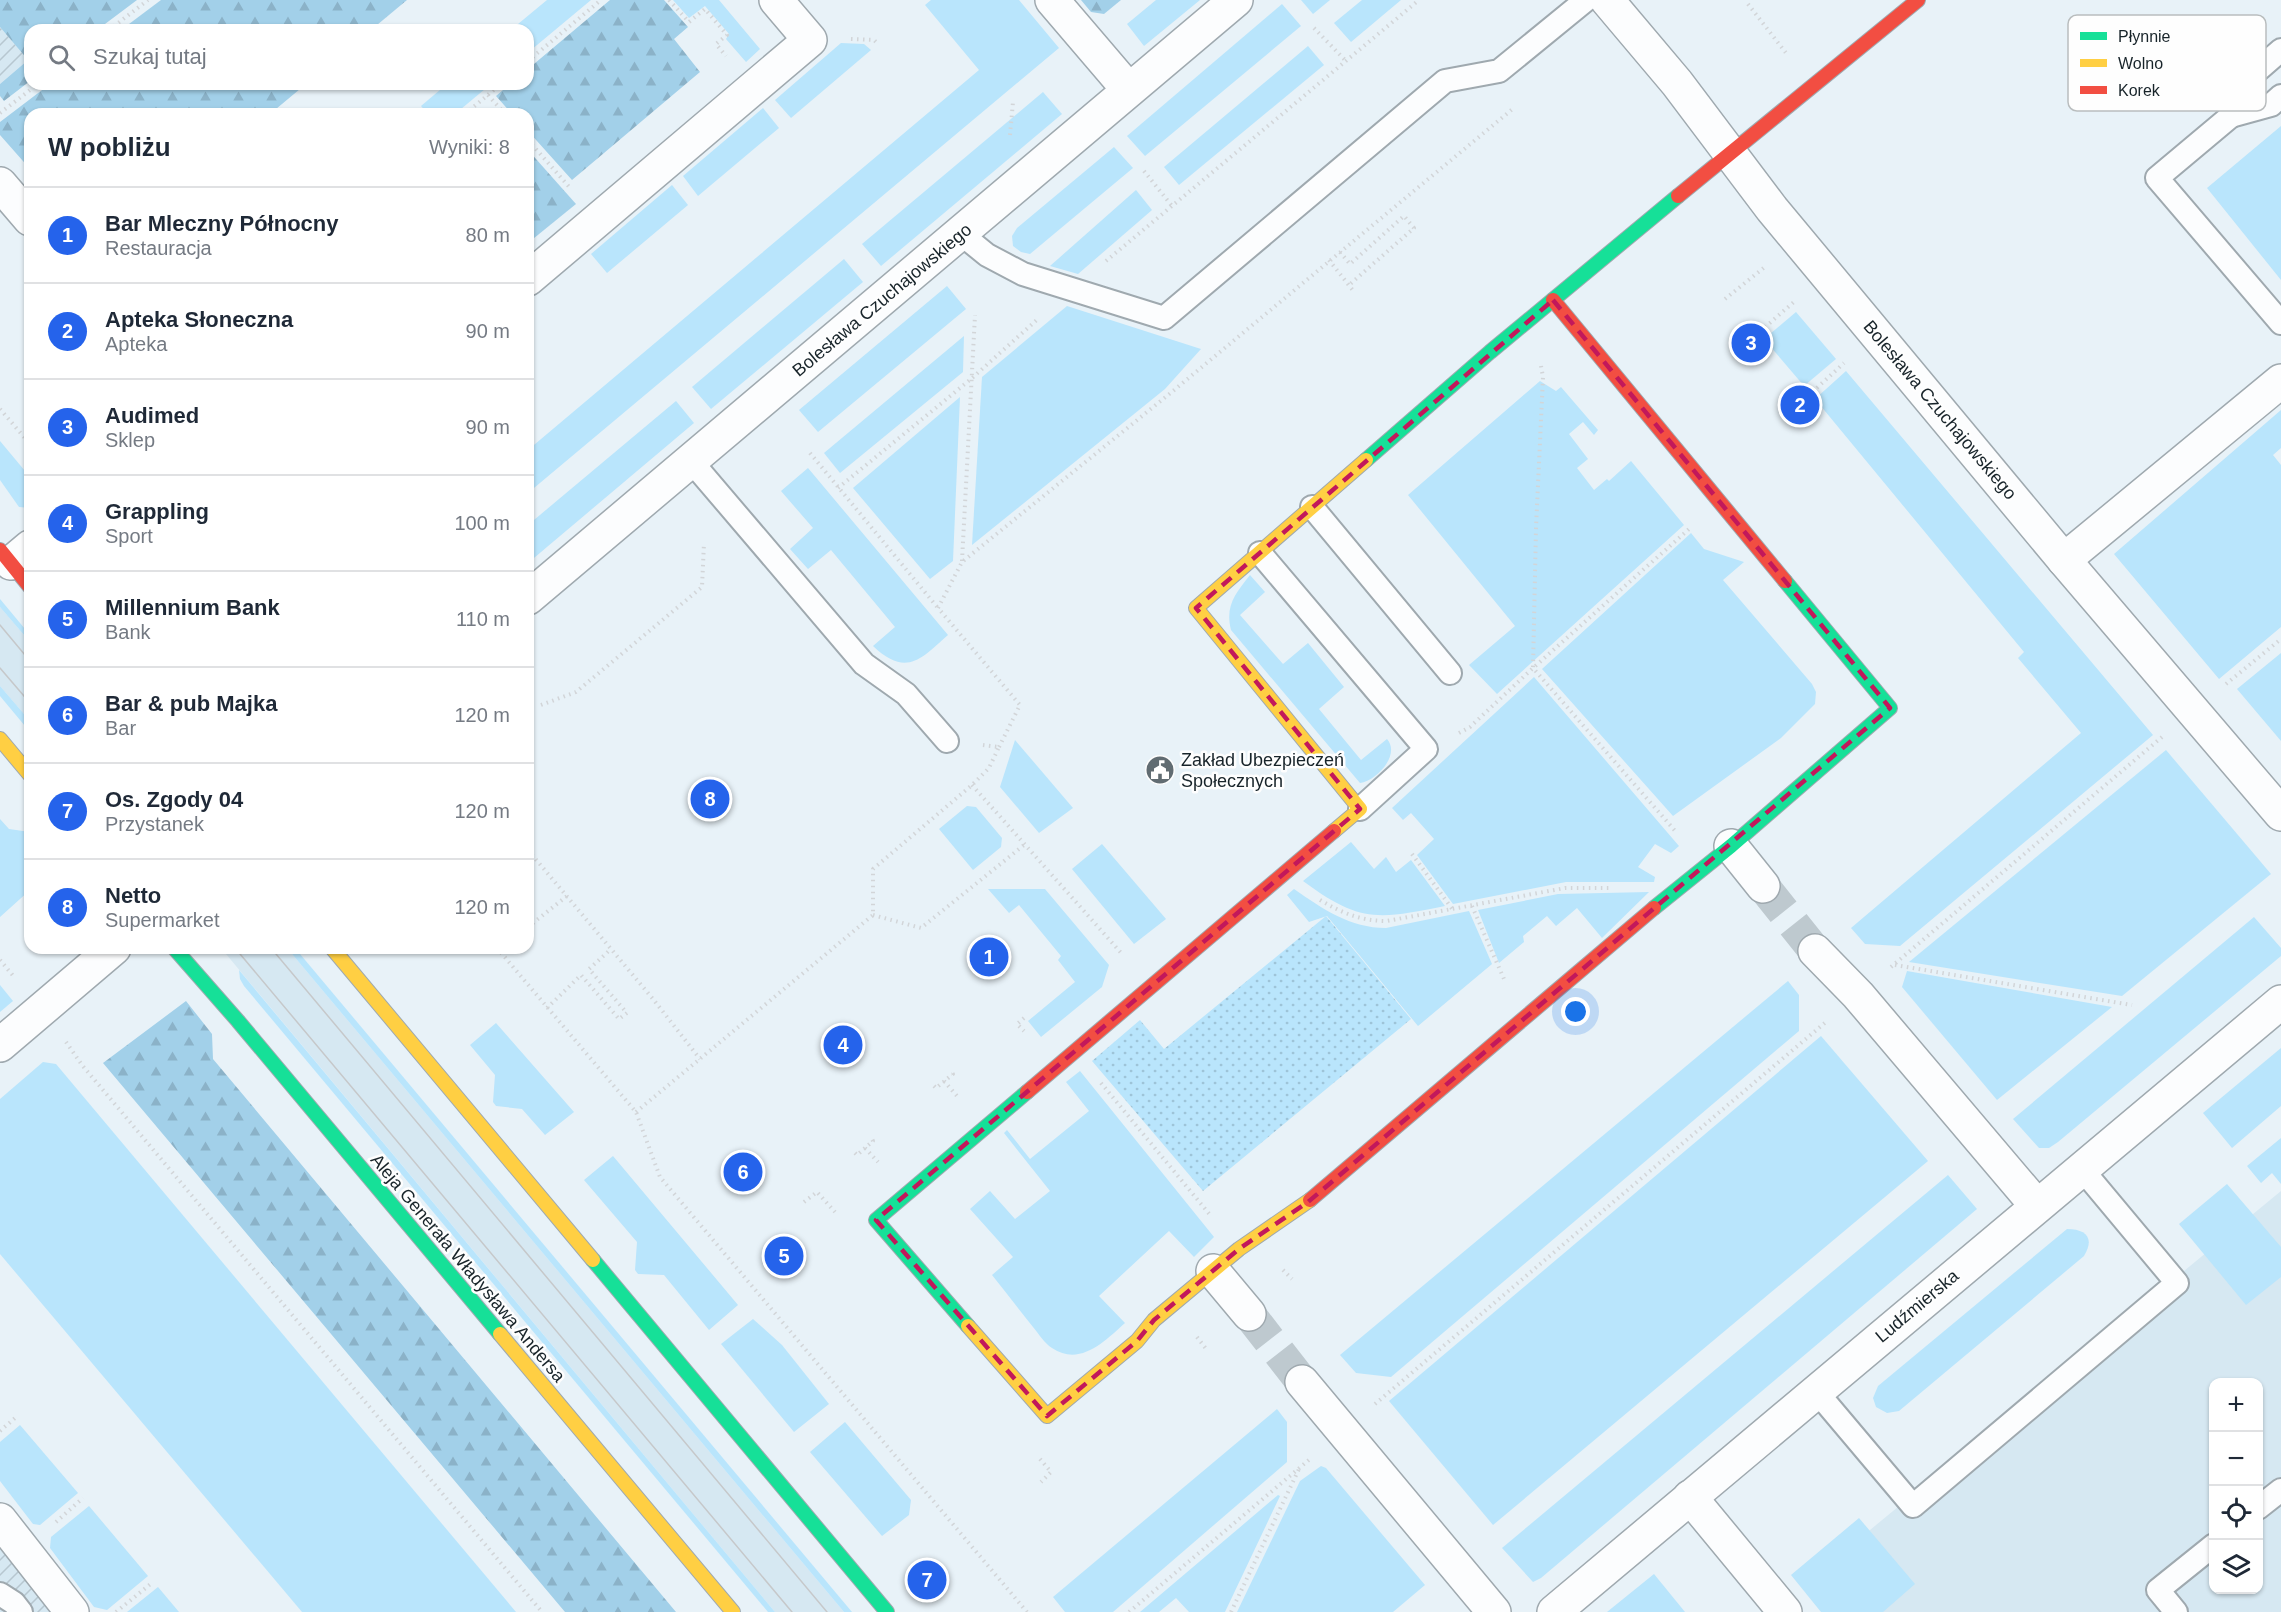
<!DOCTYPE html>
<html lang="pl">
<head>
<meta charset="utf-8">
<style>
	body { margin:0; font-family:Helvetica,sans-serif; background:#f6f6f7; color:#1f2937 }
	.controls { position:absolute; right:18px; bottom:18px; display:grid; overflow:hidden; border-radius:12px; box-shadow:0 2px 4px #0004 }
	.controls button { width:54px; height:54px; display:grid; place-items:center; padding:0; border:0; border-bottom:2px solid #e0e1e3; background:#fff; color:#1f2937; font:30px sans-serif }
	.you { position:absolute; left:1576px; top:1012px; width:21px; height:21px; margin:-15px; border:4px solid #fff; border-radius:50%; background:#1a73e8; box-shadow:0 0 0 9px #1a73e833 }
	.badge { display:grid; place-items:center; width:39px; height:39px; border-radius:50%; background:#2563eb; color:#fff; font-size:20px; font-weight:700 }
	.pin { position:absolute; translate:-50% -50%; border:3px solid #fff; box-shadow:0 2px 6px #0006 }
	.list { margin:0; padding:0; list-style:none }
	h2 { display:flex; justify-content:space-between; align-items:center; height:78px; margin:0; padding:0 24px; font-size:26px }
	h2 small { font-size:20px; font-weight:400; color:#747a83 }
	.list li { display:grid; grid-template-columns:39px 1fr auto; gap:18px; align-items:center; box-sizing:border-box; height:96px; padding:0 24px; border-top:2px solid #e0e1e3 }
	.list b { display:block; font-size:22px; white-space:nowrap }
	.list p { margin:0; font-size:20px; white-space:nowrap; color:#747a83 }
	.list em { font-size:20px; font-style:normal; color:#747a83 }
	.icon { flex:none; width:33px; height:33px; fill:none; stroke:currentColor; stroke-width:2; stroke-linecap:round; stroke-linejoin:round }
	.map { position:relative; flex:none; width:2281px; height:1612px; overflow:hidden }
	.search { position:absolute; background:#fff; box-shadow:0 2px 4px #0004; left:24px; top:24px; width:510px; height:66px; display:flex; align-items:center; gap:15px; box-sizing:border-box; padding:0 21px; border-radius:18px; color:#747a83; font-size:22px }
	.panel { position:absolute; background:#fff; box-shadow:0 2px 4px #0004; left:24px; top:108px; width:510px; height:846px; border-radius:18px }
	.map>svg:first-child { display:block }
	.built { fill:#d6e8f2; fill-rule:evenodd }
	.industrial { fill:url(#industrial-furrows) }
	.grass { fill:#b9e5fc }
	.forest { fill:url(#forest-firs) }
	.park { fill:url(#park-dots) }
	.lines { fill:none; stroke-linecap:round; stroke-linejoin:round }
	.street-tunnel { stroke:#bec9cf; stroke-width:33; stroke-dasharray:33 16; stroke-linecap:butt }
	.lane-casing { stroke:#9fa9af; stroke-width:26 }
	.street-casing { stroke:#9fa9af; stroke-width:36 }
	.fast-casing { stroke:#9fa9af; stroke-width:16 }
	.slow-casing { stroke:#9fa9af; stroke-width:16 }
	.jam-casing { stroke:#9fa9af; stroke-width:16 }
	.path { stroke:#d2d5d8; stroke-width:4; stroke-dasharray:1.5 4.5; stroke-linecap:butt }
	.lane { stroke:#fcfdfe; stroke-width:22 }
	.street { stroke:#fcfdfe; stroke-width:33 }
	.fast { stroke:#16e098; stroke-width:14 }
	.slow { stroke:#ffcf43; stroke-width:14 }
	.jam { stroke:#f24e42; stroke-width:14 }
	.tram { stroke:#c6c8ca; stroke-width:1.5 }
	.marked { fill:none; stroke:#c2185b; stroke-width:4.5; stroke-dasharray:12 8; stroke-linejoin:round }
	.labels { text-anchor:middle; stroke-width:5; stroke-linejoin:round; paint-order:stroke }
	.street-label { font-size:18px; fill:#18242a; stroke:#fefefe }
	.poi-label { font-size:18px; fill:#18242a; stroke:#fefefe; text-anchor:start }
	.key { fill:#fefefe; stroke:#b9bdbe; stroke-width:1.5 }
	.key-label { font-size:16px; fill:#18242a }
</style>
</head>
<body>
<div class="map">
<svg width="2281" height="1612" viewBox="0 0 2281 1612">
	<defs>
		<pattern id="industrial-furrows" width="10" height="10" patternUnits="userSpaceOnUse" patternTransform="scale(1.5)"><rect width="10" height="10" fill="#d6e8f2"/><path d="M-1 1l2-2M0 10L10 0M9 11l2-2" fill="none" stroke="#b7c7d0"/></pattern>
		<pattern id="forest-firs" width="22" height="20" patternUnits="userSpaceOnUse" patternTransform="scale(1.5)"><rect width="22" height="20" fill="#a2d0e9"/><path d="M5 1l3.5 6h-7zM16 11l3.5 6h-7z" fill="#8bb2c8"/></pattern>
		<pattern id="park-dots" width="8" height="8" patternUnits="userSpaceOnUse" patternTransform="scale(1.5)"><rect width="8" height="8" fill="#b9e5fc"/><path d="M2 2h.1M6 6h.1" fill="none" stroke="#9ec4d8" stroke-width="1.8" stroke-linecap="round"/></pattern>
	</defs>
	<rect width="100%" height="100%" fill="#e8f2f8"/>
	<g class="built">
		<polygon points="0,607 30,642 30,721 0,686"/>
		<polygon points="221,948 287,948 844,1612 775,1612"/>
		<path d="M 2281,1191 L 2281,1612 L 1872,1612 L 1830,1563 ZM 2214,1382 L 2258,1382 L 2258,1590 L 2214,1590 Z"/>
	</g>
	<g class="industrial">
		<polygon points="0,27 28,60 0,84"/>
		<polygon points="0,1540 57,1612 0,1612"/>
	</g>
	<g class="grass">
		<polygon points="547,0 591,0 531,50 528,46 528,30 512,29"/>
		<polygon points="673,0 719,0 760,49 746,62 726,39 729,34 705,6 689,18"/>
		<polygon points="931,0 1019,0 1059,48 528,493 528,450 979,70 925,5"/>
		<polygon points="1156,0 1200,0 1144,46 1127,24"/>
		<polygon points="1301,0 1330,0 1313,14"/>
		<polygon points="1362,0 1401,0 1351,42 1334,23"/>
		<polygon points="1282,4 1301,26 1145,156 1127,136"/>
		<polygon points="841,43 864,44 871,50 791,118 775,100"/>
		<polygon points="1308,46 1324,65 1179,185 1164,167"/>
		<polygon points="447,84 491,84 455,114 428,114 421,106"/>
		<polygon points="1043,92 1062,114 881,266 862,244"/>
		<polygon points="763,108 779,128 698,196 683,176"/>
		<polygon points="2281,126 2281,280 2207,188"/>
		<polygon points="1114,147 1133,168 1030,254 1021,252 1013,246 1012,236 1017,228"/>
		<polygon points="672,185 688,205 607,273 591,254"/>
		<polygon points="1136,190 1152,210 1078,274 1050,266"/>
		<polygon points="844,259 863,282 711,409 692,387"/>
		<polygon points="947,286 966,309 818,432 799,410"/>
		<polygon points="1067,306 1201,349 1165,389 972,545 982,377"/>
		<polygon points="1796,312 1836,359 1804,386 1764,339"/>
		<polygon points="964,336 963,372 840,473 824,453"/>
		<polygon points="1846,371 2153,735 1900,946 1865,944 1851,928 2081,733 2018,658 2024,652 1815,399"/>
		<polygon points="1540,381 1556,391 1561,387 1598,430 1594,435 1583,422 1569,434 1588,459 1577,468 1594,490 1607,479 1609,481 1631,461 1684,525 1497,694 1469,665 1515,626 1408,495"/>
		<polygon points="960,397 953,561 930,579 853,488"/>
		<polygon points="676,401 694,423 528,563 528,525"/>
		<polygon points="2281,410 2281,448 2273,455 2281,465 2281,627 2219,679 2114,554"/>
		<polygon points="0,441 30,477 30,508 19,507 0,480"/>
		<path d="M 808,468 L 948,635 C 920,660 906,677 873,646 L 895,627 L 831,550 L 808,569 L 790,549 L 813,528 L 781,491 Z"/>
		<polygon points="1691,533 1704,549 1744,562 1723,580 1812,684 1816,692 1815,704 1781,738 1673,816 1542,669"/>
		<path d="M 1250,575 L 1265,592 L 1240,615 L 1283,664 L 1308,643 L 1344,687 L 1319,709 L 1361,760 L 1387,739 C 1401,755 1376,781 1360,783 L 1231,630 C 1225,606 1235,594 1250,575 Z"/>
		<polygon points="0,599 30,635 30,642 0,607"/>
		<polygon points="2281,653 2281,741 2237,689"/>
		<polygon points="1534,677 1679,846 1671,853 1655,844 1638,867 1655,877 1654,882 1566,882 1453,904 1417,855 1434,839 1411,813 1403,820 1392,808"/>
		<polygon points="0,686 30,721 30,732 0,696"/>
		<polygon points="1015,740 1073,808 1039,833 1000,787"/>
		<polygon points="2166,750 2271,874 2122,996 1909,962"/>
		<polygon points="967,806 976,807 1002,838 1001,847 973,870 939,829"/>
		<polygon points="0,819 9,829 30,832 30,890 0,917"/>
		<path d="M 1351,842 L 1374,869 L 1386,857 L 1396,872 L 1411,860 L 1445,906 C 1379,919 1361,924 1303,881 Z"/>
		<polygon points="1102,844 1166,919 1134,944 1072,869"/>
		<polygon points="988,889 1045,889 1109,965 1102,987 1041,1037 1028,1021 1075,982 1058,960 1061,956 1019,905 1009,913"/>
		<path d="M 1294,889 C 1323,909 1350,928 1386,928 L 1469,911 L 1492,964 L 1418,1026 L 1327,916 L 1309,922 L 1287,895 Z"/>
		<polygon points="1649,892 1602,938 1577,908 1556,926 1547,916 1523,936 1524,942 1499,963 1478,910 1558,894"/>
		<polygon points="2254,917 2281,948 2281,956 2058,1142 2049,1148 2039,1148 2013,1119"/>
		<polygon points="287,948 295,948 852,1612 844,1612"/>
		<polygon points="239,970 775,1612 768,1612 244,986 240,979"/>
		<polygon points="1907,971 2112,1007 1997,1100 1902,987"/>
		<polygon points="1788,981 1799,995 1799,1031 1391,1377 1356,1373 1340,1355"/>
		<polygon points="0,985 13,1001 0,1012"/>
		<polygon points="496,1023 574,1112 545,1135 522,1109 496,1106 493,1102 495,1075 470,1045"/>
		<polygon points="1821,1036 1928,1161 1493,1525 1389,1401"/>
		<polygon points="2281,1048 2281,1106 2232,1148 2203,1113"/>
		<polygon points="43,1062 56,1064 516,1612 302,1612 0,1254 0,1099"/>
		<path d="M 1080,1071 L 1214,1237 L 1194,1257 L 1169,1231 L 1099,1296 L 1125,1323 C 1105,1341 1080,1367 1052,1348 C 1044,1343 1039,1334 1033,1327 C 1019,1310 1006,1292 992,1275 L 1013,1257 L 970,1209 L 990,1191 L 1015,1219 L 1050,1191 L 1004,1133 L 1007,1130 L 1030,1159 L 1089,1111 L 1066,1082 Z"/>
		<polygon points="2281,1138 2281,1184 2272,1173 2261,1183 2247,1166"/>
		<polygon points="613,1156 738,1305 709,1330 664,1275 638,1274 635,1270 637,1242 584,1180"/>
		<polygon points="1948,1175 1977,1209 1541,1578 1533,1582 1502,1548"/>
		<polygon points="2227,1184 2281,1247 2281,1277 2246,1305 2179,1224"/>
		<path d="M 2067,1229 C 2086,1229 2095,1238 2084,1256 L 1899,1411 L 1887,1413 L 1876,1407 L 1873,1398 L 1878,1386 Z"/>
		<polygon points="753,1319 782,1345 829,1404 794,1432 721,1344"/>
		<polygon points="1277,1409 1287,1422 1287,1462 1113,1612 1065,1612 1053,1597"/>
		<polygon points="845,1422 911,1500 909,1515 882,1536 810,1452"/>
		<polygon points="20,1425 78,1493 40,1525 33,1524 0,1481 0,1442"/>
		<polygon points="1321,1466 1326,1468 1425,1585 1393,1612 1237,1612 1300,1481"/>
		<polygon points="1278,1495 1280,1496 1225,1612 1189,1612 1176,1598 1159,1612 1140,1612"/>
		<polygon points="89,1506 148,1576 107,1610 94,1607 50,1548 51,1537"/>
		<polygon points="1859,1518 1915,1584 1883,1612 1821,1612 1791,1575"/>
		<polygon points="1654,1574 1685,1612 1607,1612"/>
		<polygon points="158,1587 179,1612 127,1612"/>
	</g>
	<g class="forest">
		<polygon points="0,0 137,0 97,30 30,30 30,81 4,101 0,96 0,84 28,60 0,27"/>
		<polygon points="161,0 407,0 371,30 121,30"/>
		<polygon points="610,0 664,0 688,27 674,39 700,72 572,180 528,131 528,114 512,114 496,96 510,84 528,84 528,69"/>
		<polygon points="1081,0 1121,0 1104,14 1091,12"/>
		<polygon points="50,84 306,84 270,114 30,114 30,169 0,135 0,122"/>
		<polygon points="528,150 576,204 528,243"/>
		<polygon points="186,1001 212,1034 213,1059 676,1612 565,1612 103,1063"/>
	</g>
	<polygon class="park" points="1326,916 1411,1019 1203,1191 1092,1061 1140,1020 1164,1049"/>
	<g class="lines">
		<g class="street-tunnel">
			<polyline points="1763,886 1815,951"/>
			<polyline points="1249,1314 1302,1382"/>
		</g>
		<g class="lane-casing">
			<g id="lane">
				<polyline points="2281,50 2243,83 2231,116 2157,178 2281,323"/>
				<polyline points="2231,116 2271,105 2281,96"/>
				<polyline points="960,233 987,255 1023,274 1164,318 1445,81 1499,71 1586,0"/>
				<polyline points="691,461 864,664 906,694 947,741"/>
				<polyline points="1312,507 1450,673"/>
				<polyline points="1260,553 1426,749 1360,809"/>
				<polyline points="1816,1391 1913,1506 2177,1283 2081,1168"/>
				<polyline points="2258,1508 2281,1490"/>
				<polyline points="0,1594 14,1603 21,1612"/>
				<polyline points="2176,1612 2158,1590 2214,1545"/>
			</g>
		</g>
		<g class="street-casing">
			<g id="street">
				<polyline points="1052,0 1128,89"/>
				<polyline points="1607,0 1677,83 1772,209 2064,560 2281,814"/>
				<polyline points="0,184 30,219"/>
				<polyline points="528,279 810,40 776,0"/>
				<polyline points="2064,560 2281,381"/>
				<polyline points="11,563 30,547"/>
				<polyline points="528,598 1236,0"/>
				<polyline points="1731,846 1763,886"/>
				<polyline points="1815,951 1858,995 2037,1206"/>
				<polyline points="0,1045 114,948"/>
				<polyline points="1213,1271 1249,1314"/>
				<polyline points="1302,1382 1494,1612"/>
				<polyline points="1690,1497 1785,1612"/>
				<polyline points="0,1520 72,1612"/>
				<polyline points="1554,1612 2281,1002"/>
			</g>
		</g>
		<g class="fast-casing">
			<g id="fast">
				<polyline points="1366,460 1490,352 1678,196"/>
				<polyline points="1654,908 1731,846 1890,708 1785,581"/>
				<polyline points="174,948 238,1021 500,1334"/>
				<polyline points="593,1260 887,1612"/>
				<polyline points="968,1326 876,1220 1027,1092"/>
			</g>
		</g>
		<g class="slow-casing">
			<g id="slow">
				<polyline points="0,739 30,775"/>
				<polyline points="1334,831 1360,809 1196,608 1366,460"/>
				<polyline points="332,948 593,1260"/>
				<polyline points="968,1326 1047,1416 1137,1341 1154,1320 1239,1249 1310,1200"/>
				<polyline points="500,1334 733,1612"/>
			</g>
		</g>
		<g class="jam-casing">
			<g id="jam">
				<polyline points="1678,196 1918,0"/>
				<polyline points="1553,300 1785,581"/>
				<polyline points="0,550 30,587"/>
				<polyline points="1027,1092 1334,831"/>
				<polyline points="1310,1200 1654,908"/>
			</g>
		</g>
		<g class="path">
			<polyline points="669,0 689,22 705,9 727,35 716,44 726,56"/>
			<polyline points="1748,4 1786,53"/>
			<polyline points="1314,28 1345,60"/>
			<polyline points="109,30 148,0"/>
			<polyline points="851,39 874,40 878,44"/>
			<polyline points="528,61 601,0"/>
			<polyline points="488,95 505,114"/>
			<polyline points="416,110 419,114"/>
			<polyline points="0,113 38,84"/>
			<polyline points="465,114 501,84"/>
			<polyline points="1010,135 1013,102"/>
			<polyline points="528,140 571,189"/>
			<polyline points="1144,171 1172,206"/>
			<polyline points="1340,252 1350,264 1404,216 1414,228 1349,285"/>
			<polyline points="1329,260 1355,293"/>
			<polyline points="1106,261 1419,0"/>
			<polyline points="1725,299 1766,266"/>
			<polyline points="1756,335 1795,301"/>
			<polyline points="1541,366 1543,377 1536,528 1533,668 1677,833"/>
			<polyline points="1808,396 1844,363"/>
			<polyline points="0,409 30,444"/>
			<polyline points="810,453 938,608"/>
			<polyline points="838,488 971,379 1039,318"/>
			<polyline points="962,561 975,315"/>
			<polyline points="2226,684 2281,639"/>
			<polyline points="541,705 576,692 702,587 704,543"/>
			<polyline points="1459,733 1470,727 1533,668 1689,529"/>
			<polyline points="999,747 1020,705 938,608 962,562 1173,391 1515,107"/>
			<polyline points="972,785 1123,955"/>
			<polyline points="528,850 653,999 700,1059"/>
			<polyline points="1412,854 1453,910"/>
			<path d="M 1320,900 C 1342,913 1361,921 1387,921 L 1565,888 L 1611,888"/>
			<polyline points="1472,906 1504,979"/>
			<polyline points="873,915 921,928 1024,845"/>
			<polyline points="528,927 567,896"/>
			<polyline points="497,948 636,1112 660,1177 1027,1612"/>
			<polyline points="0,960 15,978"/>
			<polyline points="1895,965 2132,1005"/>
			<polyline points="1891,967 2162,737"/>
			<polyline points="547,1008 581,975 619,1019 627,1013 589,969 611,949"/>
			<polyline points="1024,1018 1017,1024 1024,1031"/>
			<polyline points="66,1042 82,1065 542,1612"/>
			<polyline points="944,1081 957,1096"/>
			<polyline points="1101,1083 1211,1216"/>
			<polyline points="934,1086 936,1088 953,1074 951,1072"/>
			<polyline points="636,1112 873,915 873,869 972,785 989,768 999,747 983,745"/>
			<polyline points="865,1148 878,1162"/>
			<polyline points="855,1153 857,1155 873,1141 872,1139"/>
			<polyline points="804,1202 817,1192 835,1212"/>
			<polyline points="1283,1270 1292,1279"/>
			<polyline points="1197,1337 1207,1350"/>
			<polyline points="1375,1404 1827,1021"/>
			<polyline points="0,1431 15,1418"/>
			<polyline points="1040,1459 1051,1472 1041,1482"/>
			<polyline points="56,1522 83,1498"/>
			<polyline points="116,1612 153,1582"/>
			<polyline points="1129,1612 1310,1459"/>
			<polyline points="1231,1612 1299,1469"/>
		</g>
		<use href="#lane" class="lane"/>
		<use href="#street" class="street"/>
		<use href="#fast" class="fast"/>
		<use href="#slow" class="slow"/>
		<use href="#jam" class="jam"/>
		<g class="tram">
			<polyline points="0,625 30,661"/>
			<polyline points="0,668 30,703"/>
			<polyline points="235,948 792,1612"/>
			<polyline points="271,948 827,1612"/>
		</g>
	</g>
	<path class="marked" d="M 1553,300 L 1890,708 L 1308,1202 L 1239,1249 L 1154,1320 L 1137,1341 L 1047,1416 L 876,1220 L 1360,809 L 1196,608 Z"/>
	<defs>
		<g id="civic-disc" transform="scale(1.5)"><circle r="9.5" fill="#616c72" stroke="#fefefe"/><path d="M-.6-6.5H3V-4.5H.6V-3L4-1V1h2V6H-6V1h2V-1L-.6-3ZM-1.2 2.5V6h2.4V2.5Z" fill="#fff"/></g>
	</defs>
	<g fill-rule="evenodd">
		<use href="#civic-disc" x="1160" y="770"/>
	</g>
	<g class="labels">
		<g class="street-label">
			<text transform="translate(882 300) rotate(-40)" y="6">Bolesława Czuchajowskiego</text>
			<text transform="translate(1940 410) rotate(50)" y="6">Bolesława Czuchajowskiego</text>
			<text transform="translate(468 1268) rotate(50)" y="6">Aleja Generała Władysława Andersa</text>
			<text transform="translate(1917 1306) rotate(-40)" y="6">Ludźmierska</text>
		</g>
		<g class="poi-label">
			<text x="1181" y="766">Zakład Ubezpieczeń<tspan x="1181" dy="21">Społecznych</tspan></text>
		</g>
	</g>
	<rect x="2068" y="15" width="198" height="96" rx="9" class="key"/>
	<rect x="2080" y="32" width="27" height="8" fill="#16e098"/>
	<rect x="2080" y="59" width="27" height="8" fill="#ffcf43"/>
	<rect x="2080" y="86" width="27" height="8" fill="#f24e42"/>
	<g class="key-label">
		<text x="2118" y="42">Płynnie</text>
		<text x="2118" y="69">Wolno</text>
		<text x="2118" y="96">Korek</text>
	</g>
</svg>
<div class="controls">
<button>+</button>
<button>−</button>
<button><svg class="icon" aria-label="locate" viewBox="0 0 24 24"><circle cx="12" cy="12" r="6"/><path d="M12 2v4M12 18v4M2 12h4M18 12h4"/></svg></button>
<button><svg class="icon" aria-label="layers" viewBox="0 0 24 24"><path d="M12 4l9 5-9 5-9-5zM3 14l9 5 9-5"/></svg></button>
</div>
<div class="you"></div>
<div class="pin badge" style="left:989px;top:957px">1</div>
<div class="pin badge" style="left:1800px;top:405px">2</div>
<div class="pin badge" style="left:1751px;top:343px">3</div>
<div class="pin badge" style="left:843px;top:1045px">4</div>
<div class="pin badge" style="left:784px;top:1256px">5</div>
<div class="pin badge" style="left:743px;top:1172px">6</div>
<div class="pin badge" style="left:927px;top:1580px">7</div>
<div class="pin badge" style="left:710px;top:799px">8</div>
<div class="search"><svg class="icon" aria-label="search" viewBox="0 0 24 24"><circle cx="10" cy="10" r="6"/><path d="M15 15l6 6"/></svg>Szukaj tutaj</div>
<section class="panel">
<h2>W pobliżu<small>Wyniki: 8</small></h2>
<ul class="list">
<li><span class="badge">1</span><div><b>Bar Mleczny Północny</b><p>Restauracja</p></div><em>80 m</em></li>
<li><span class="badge">2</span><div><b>Apteka Słoneczna</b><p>Apteka</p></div><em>90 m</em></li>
<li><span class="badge">3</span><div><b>Audimed</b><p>Sklep</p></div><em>90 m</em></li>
<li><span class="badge">4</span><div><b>Grappling</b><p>Sport</p></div><em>100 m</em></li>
<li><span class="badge">5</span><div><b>Millennium Bank</b><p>Bank</p></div><em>110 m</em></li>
<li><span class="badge">6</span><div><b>Bar &amp; pub Majka</b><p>Bar</p></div><em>120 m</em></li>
<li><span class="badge">7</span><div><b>Os. Zgody 04</b><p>Przystanek</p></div><em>120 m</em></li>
<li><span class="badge">8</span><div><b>Netto</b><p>Supermarket</p></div><em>120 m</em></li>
</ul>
</section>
</div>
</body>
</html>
